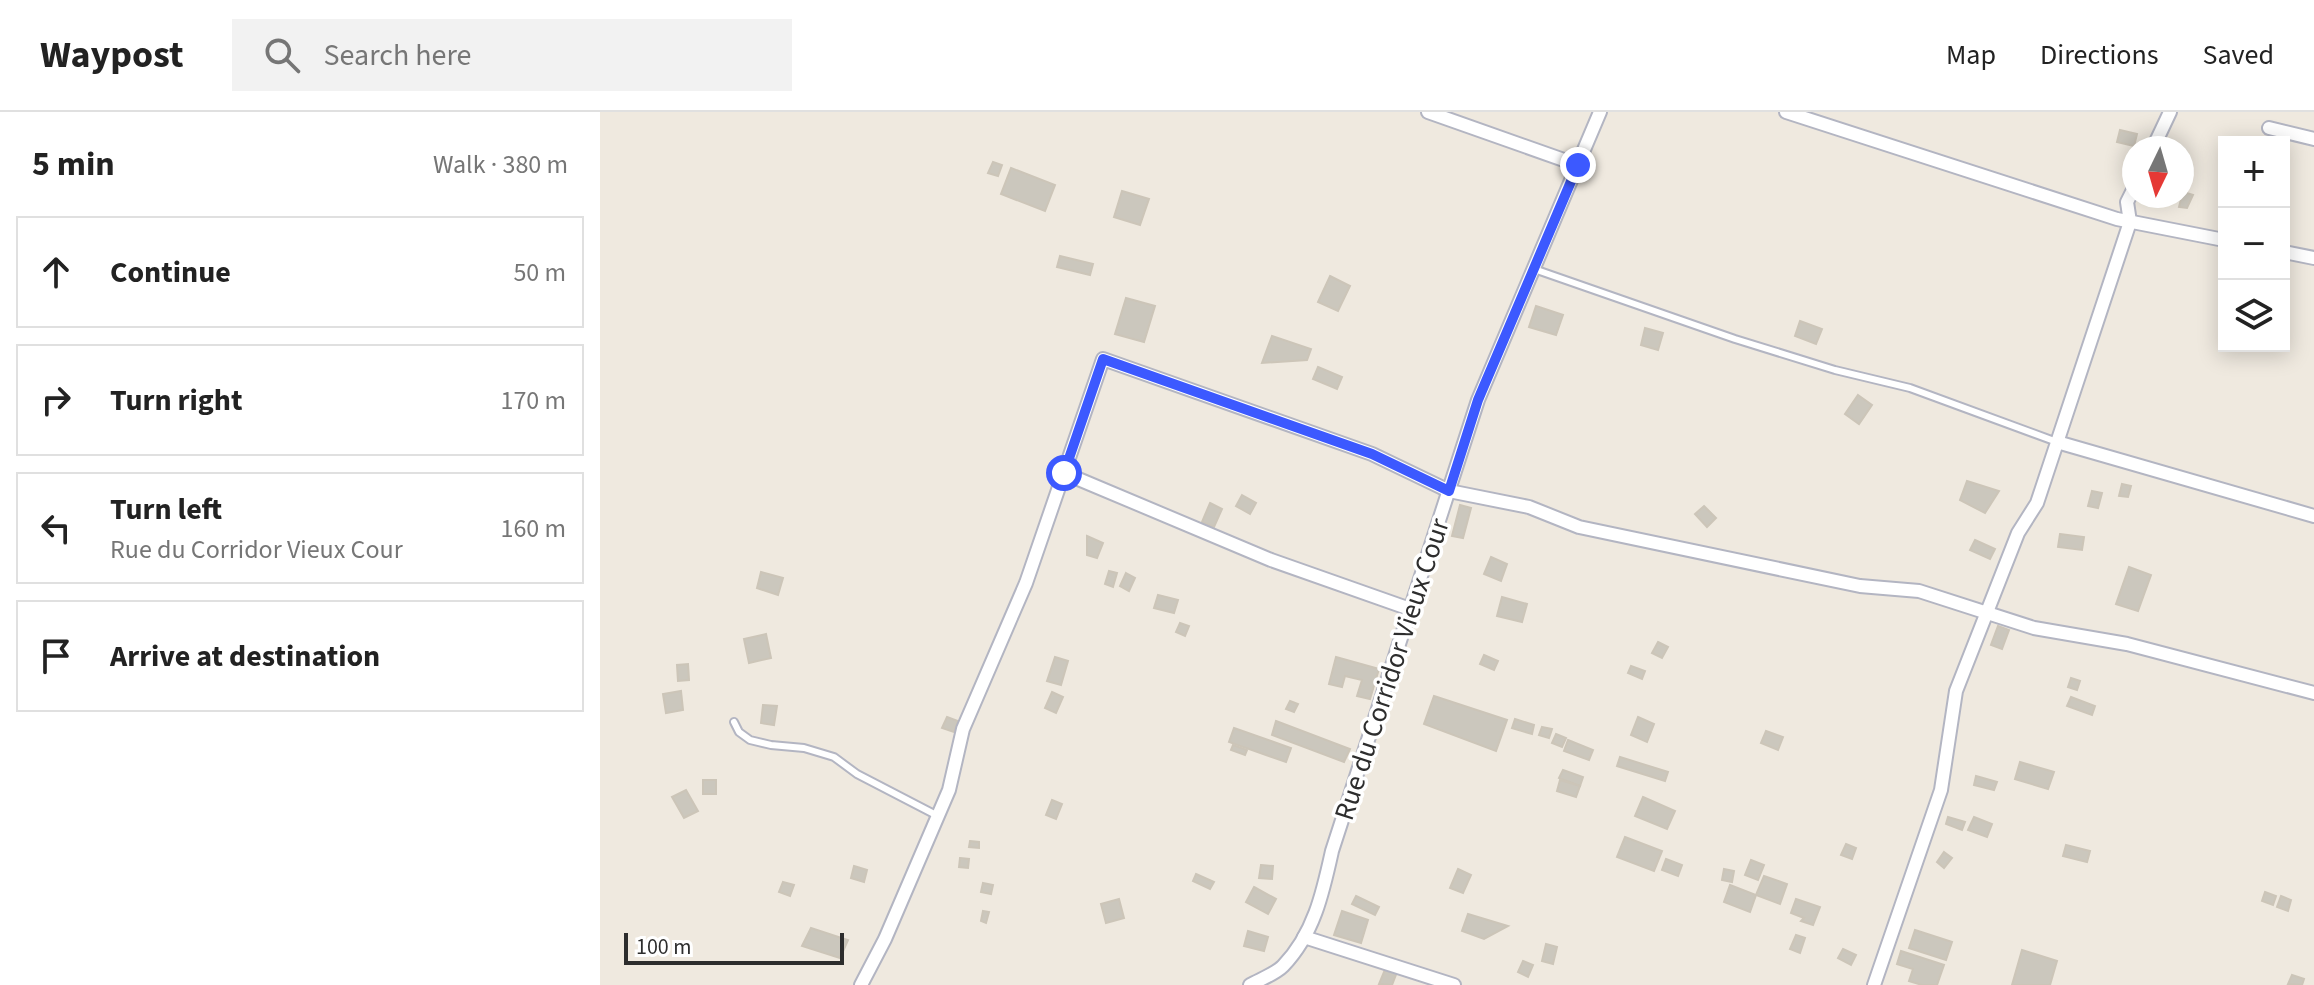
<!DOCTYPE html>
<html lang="en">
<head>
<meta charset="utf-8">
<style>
	body { margin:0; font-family:"Source Sans 3",sans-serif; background:#f2f2f2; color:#222 }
	.controls { position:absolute; right:24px; top:24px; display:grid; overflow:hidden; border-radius:0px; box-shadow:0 4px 20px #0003 }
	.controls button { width:72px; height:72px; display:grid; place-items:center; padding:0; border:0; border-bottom:2px solid #e0e0e0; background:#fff; color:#222; font:40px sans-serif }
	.compass { position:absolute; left:1522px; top:24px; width:72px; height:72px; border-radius:50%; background:#fff; box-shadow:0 4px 20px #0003; rotate:185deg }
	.scale { position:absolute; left:24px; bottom:20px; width:220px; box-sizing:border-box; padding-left:8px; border:4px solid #2d2d2d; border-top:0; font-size:22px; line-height:28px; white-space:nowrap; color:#2d2d2d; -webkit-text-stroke:6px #fff; paint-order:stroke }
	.stop { position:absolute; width:24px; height:24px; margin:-18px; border:6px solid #3c59ff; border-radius:50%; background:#fff }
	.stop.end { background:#3c59ff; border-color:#fff; box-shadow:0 2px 8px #0008 }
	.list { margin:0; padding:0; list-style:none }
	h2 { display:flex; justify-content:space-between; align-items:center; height:104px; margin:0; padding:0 32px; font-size:34px }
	h2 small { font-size:26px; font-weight:400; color:#767676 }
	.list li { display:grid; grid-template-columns:52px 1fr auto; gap:24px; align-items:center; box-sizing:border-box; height:112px; margin:0 16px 16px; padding:0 16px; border:2px solid #e0e0e0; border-radius:0px }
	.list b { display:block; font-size:30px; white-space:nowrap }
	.list p { margin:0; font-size:26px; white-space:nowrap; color:#767676 }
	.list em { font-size:26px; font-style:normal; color:#767676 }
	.icon { flex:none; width:44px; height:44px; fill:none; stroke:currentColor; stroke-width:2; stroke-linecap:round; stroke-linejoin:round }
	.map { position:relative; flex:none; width:1714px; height:873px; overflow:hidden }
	header { display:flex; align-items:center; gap:48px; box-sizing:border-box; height:112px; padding:0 40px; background:#fff; border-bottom:2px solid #e0e0e0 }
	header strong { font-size:38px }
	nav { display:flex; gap:44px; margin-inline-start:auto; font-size:28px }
	.search { width:560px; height:72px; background:#f2f2f2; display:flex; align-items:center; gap:20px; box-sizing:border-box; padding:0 28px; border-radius:0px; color:#767676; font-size:30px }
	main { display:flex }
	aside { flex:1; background:#fff }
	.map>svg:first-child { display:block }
	.building { fill:#cbc7bd; stroke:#ccc5b8; stroke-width:2 }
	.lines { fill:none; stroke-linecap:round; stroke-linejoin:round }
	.lane-casing { stroke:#b3b5c2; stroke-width:10 }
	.street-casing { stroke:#b3b5c2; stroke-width:16 }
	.lane { stroke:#fff; stroke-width:6 }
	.street { stroke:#fff; stroke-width:12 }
	.route { stroke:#3c59ff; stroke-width:10 }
	.labels { text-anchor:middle; stroke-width:7; stroke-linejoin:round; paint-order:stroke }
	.street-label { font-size:28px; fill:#2d2d2d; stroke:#fff }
</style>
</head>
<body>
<header>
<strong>Waypost</strong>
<div class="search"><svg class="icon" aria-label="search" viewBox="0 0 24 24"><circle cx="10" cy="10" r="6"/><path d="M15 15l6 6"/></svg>Search here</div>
<nav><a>Map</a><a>Directions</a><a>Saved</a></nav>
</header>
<main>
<aside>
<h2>5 min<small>Walk · 380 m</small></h2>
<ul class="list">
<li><svg class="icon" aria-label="ahead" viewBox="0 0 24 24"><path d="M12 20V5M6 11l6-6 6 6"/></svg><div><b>Continue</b></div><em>50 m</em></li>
<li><svg class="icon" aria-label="right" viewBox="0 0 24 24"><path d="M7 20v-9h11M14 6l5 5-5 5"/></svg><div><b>Turn right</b></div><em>170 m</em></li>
<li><svg class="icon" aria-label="left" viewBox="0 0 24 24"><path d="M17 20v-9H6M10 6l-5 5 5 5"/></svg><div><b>Turn left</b><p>Rue du Corridor Vieux Cour</p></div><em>160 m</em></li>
<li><svg class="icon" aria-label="arrive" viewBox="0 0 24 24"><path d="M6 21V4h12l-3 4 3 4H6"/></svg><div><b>Arrive at destination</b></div></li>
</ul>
</aside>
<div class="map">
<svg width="1714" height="873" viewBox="0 0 1714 873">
	<rect width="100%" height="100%" fill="#efe9df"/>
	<g class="building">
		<polygon points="1520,18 1537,22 1534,34 1517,30"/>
		<polygon points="393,50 402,53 398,64 388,61"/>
		<polygon points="411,56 455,73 445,99 401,82"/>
		<polygon points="522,79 549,87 540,113 514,105"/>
		<polygon points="1583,80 1593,83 1587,96 1579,95"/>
		<polygon points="460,144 493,152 490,163 457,155"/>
		<polygon points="730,164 750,174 738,199 718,190"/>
		<polygon points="526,186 555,194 544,230 515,222"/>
		<polygon points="936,194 963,203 956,223 929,215"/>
		<polygon points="1200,209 1222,217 1216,232 1195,224"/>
		<polygon points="1045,216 1063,221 1058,238 1041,233"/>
		<polygon points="672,224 711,237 707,248 662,251"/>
		<polygon points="718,255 742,265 737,277 713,267"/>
		<polygon points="1258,283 1272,293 1259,312 1245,302"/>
		<polygon points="1367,369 1399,379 1385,401 1360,388"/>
		<polygon points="1522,372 1531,374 1528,385 1519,384"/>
		<polygon points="1492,379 1502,381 1498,396 1488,394"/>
		<polygon points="642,383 656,391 650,402 636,394"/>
		<polygon points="610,391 622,397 614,415 602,410"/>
		<polygon points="860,393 871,396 863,426 852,424"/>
		<polygon points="1104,394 1116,406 1107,415 1095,402"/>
		<polygon points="1460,422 1484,425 1482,438 1458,435"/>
		<polygon points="487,424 503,431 497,446 487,443"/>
		<polygon points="1375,428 1395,437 1390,447 1370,438"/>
		<polygon points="891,445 907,452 901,469 884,462"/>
		<polygon points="1529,455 1551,463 1538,499 1516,492"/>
		<polygon points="509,459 517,461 513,475 505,472"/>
		<polygon points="161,460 183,466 178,483 157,476"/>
		<polygon points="526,461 535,466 529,479 520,474"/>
		<polygon points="558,483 578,488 574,501 554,496"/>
		<polygon points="902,485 927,492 922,510 897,504"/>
		<polygon points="580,511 589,514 585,524 576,520"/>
		<polygon points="1398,514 1409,518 1402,537 1391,533"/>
		<polygon points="166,522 171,546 149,551 144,527"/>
		<polygon points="1058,530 1068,535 1062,546 1052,541"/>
		<polygon points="884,543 898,549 894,558 880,552"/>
		<polygon points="455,545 468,549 461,573 447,569"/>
		<polygon points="736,545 779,557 770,587 757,584 762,568 745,564 742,575 729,572"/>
		<polygon points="88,552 89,568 78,569 77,553"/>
		<polygon points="1031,554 1045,559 1042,567 1028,561"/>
		<polygon points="1471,566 1480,569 1477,578 1468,575"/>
		<polygon points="81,579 83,598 66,601 63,582"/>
		<polygon points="452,580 463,585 456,601 445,596"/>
		<polygon points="834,584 907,608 896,639 824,612"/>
		<polygon points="1471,585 1495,594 1492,603 1467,594"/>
		<polygon points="690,589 698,592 694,600 686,597"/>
		<polygon points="163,593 177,594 174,613 161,611"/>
		<polygon points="347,605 358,609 354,620 342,616"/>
		<polygon points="1038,605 1054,612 1047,630 1031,623"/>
		<polygon points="915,607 934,613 932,622 912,616"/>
		<polygon points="676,609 750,637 744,650 672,623"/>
		<polygon points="942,615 952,617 949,626 939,623"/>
		<polygon points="634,616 691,636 686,650 629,630"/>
		<polygon points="1166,619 1183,625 1178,638 1161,631"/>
		<polygon points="956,622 966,626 962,635 952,631"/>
		<polygon points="968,628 993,638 989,648 964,639"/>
		<polygon points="633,633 647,638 645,643 631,638"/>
		<polygon points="1020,645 1068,660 1065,669 1017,654"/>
		<polygon points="1420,650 1454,660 1448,677 1415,667"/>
		<polygon points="963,658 983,665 980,674 959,666"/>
		<polygon points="1376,664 1397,670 1394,678 1374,673"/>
		<rect x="103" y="668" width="13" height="14"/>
		<polygon points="960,668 980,674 976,685 957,679"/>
		<polygon points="86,678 98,699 84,706 72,685"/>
		<polygon points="1043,685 1075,699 1067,717 1035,704"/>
		<polygon points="452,688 462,692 456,707 446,703"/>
		<polygon points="1348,705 1365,710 1362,718 1346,712"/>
		<polygon points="1374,705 1392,712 1387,725 1368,718"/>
		<polygon points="1025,725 1062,739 1054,759 1017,745"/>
		<polygon points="370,729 379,730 379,736 369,735"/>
		<polygon points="1246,732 1256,736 1252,747 1241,743"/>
		<polygon points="1466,733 1490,739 1487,750 1463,744"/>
		<polygon points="1344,740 1352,746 1344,756 1337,750"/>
		<polygon points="360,746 369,747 368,756 359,755"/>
		<polygon points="1066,747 1082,753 1078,764 1062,758"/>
		<polygon points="1151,748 1164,753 1158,768 1145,763"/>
		<polygon points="661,753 673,754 672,767 659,766"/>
		<polygon points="254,754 267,758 264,770 251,766"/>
		<polygon points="858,757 871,763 863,781 850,776"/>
		<polygon points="1124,757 1134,759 1132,770 1122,768"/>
		<polygon points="596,762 614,770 610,777 593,769"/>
		<polygon points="1164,764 1187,772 1180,792 1156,783"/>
		<polygon points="183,770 194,773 190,784 179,780"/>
		<polygon points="383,771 393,773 391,782 381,780"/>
		<polygon points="1130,773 1156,783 1150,800 1124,790"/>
		<polygon points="654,775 676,787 668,802 646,790"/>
		<polygon points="1665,780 1676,784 1673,793 1662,789"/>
		<polygon points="756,784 779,795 775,803 752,792"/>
		<polygon points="1681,784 1691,788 1688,799 1677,795"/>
		<polygon points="519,787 524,806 506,811 501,792"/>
		<polygon points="1196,787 1220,795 1213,813 1201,809 1204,806 1191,801"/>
		<polygon points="383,799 389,800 386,811 381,809"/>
		<polygon points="742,799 768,808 761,831 734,823"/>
		<polygon points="868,802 908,814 884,827 862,819"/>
		<polygon points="211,816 248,828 240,846 202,834"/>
		<polygon points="1315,818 1352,830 1346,848 1309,836"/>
		<polygon points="648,819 668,825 664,839 644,834"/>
		<polygon points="1196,823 1205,826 1200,841 1190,837"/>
		<polygon points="946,832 957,835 953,852 942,849"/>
		<polygon points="1243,837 1256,843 1251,853 1238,846"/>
		<polygon points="1422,838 1457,849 1450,873 1412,873"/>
		<polygon points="1301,839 1344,853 1337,873 1322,873 1309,869 1313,857 1297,852"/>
		<polygon points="923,849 933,853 928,865 918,860"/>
		<polygon points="786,855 797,860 792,873 779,872"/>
		<polygon points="1692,863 1704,867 1702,873 1688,872"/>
	</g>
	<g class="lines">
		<g class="lane-casing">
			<g id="lane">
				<polyline points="934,157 1135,227 1235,258 1310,276 1457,330"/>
				<polyline points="134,610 139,620 150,628 171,633 204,636 234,645 257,662 338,704"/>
			</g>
		</g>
		<g class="street-casing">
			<g id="street">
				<polyline points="828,0 978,53"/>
				<polyline points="1186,0 1517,107 1624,128"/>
				<polyline points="1669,16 1714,27"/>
				<polyline points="1553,36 1570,0"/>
				<polyline points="1684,140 1714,146"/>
				<polyline points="1457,330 1714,404"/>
				<polyline points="464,361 671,448 810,497"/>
				<polyline points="704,825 854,873"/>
				<polyline points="261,873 285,827 349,678 363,617 426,471 503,247 772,342 849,379 929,395 979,415 1260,474 1319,479 1434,516 1527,532 1714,581"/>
				<path d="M 650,873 C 661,867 675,862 683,854 C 714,822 723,780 732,739 L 878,288 L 1000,0"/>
				<polyline points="1274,873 1341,678 1356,579 1418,421 1437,391 1530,110 1527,90 1534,76"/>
			</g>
		</g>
		<use href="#lane" class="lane"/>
		<use href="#street" class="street"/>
	</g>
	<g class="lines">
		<polyline class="route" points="464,361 503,247 772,342 849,379 878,288 978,53"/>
	</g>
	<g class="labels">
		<g class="street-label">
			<text transform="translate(791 557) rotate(-72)" y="10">Rue du Corridor Vieux Cour</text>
		</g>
	</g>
</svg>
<div class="controls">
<button>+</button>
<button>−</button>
<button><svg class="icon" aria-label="layers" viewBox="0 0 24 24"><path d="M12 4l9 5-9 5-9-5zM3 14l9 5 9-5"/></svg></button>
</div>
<svg class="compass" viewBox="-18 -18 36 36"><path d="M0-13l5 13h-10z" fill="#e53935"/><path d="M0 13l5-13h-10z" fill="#767676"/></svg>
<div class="scale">100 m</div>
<div class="stop" style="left:464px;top:361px"></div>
<div class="stop end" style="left:978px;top:53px"></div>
</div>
</main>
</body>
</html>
